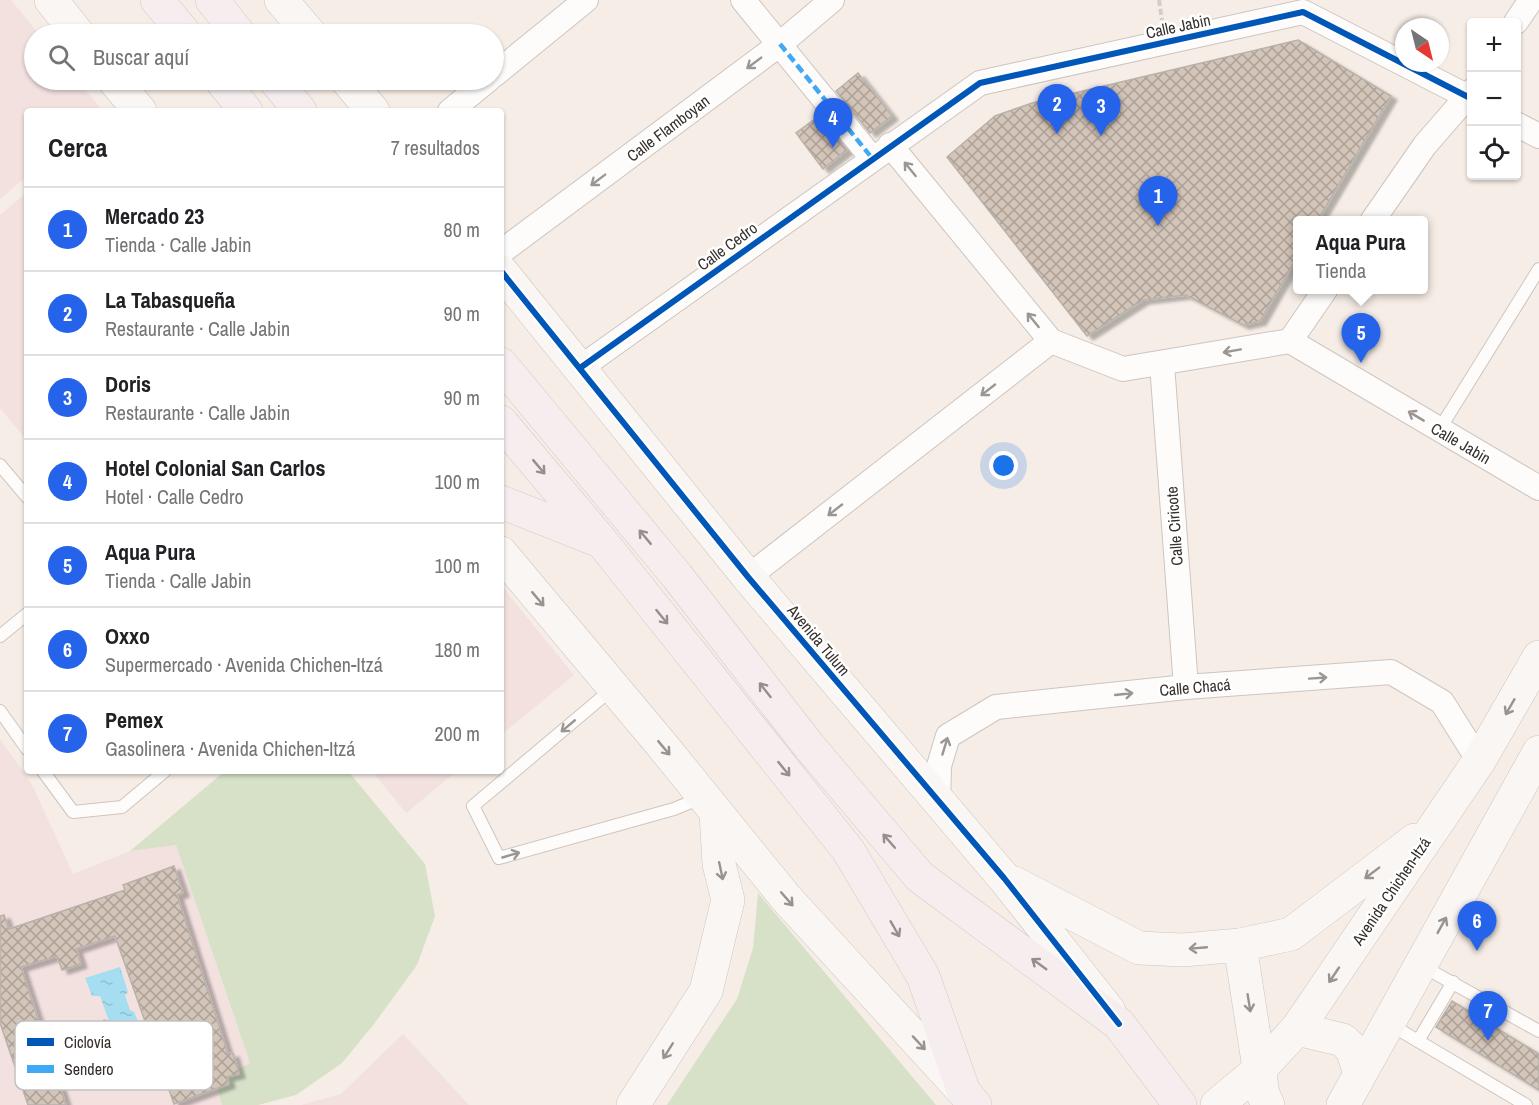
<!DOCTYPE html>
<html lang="es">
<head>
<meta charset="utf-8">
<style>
	body { margin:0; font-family:"Archivo Narrow",sans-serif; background:#f6f6f6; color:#202124 }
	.controls { position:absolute; right:18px; top:18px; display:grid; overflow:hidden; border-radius:6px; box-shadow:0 2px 4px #0004 }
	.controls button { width:54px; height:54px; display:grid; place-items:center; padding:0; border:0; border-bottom:2px solid #e0e0e0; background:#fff; color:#202124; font:30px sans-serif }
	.compass { position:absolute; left:1395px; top:18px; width:54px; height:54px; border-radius:50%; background:#fff; box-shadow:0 2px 4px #0004; rotate:145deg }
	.you { position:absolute; left:1004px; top:466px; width:21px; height:21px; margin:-15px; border:4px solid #fff; border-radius:50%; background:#1a73e8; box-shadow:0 0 0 9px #1a73e833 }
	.badge { display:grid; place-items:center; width:39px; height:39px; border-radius:50%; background:#2563eb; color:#fff; font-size:20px; font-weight:700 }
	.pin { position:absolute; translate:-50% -50px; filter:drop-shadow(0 2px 3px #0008) }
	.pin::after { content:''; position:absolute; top:32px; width:21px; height:18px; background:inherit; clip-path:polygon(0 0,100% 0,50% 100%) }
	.popup { position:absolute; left:1293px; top:216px; width:135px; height:78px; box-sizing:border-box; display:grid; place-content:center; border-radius:6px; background:#fff; filter:drop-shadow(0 2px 4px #0005); font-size:20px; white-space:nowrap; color:#757577 }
	.popup b { font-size:22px; color:#202124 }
	.popup::after { content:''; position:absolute; left:50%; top:100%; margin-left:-12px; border:12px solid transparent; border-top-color:#fff }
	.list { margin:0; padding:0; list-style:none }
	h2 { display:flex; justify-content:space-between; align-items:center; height:78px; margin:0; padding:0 24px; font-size:26px }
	h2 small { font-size:20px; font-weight:400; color:#757577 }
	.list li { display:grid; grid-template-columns:39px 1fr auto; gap:18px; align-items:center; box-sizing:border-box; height:84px; padding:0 24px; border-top:2px solid #e0e0e0 }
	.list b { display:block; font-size:22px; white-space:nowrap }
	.list p { margin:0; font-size:20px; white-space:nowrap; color:#757577 }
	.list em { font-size:20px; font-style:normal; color:#757577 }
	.icon { flex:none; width:33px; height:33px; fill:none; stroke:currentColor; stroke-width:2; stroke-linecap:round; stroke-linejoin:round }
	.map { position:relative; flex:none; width:1539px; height:1105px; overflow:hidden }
	.search { position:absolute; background:#fff; box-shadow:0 2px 4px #0004; left:24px; top:24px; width:480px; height:66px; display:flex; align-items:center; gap:15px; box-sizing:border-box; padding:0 21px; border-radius:33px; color:#757577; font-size:22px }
	.panel { position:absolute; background:#fff; box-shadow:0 2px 4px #0004; left:24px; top:108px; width:480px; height:666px; border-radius:6px }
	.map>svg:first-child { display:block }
	.commercial { fill:#f3e1e0 }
	.park { fill:#d6e1c8 }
	.water { fill:url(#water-ripples) }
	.building { fill:url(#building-cross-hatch); stroke:#b8b2ac; stroke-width:1.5; filter:url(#shadow) }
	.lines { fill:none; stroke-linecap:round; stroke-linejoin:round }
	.lane-casing { stroke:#ccc5c0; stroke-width:14 }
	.street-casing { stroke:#ccc5c0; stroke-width:26 }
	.secondary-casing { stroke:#ccc5c0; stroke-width:34 }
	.primary-casing { stroke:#d0cbc8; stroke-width:34 }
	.path { stroke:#d1cecc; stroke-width:4; stroke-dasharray:6 3; stroke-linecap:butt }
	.lane { stroke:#fefcfb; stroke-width:12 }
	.street { stroke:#fefcfb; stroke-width:24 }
	.secondary { stroke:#f9f6f4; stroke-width:33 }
	.primary { stroke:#f6edee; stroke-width:33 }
	.quiet { stroke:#3fa9f5; stroke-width:4.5; stroke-dasharray:9 4.5; stroke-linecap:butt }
	.cycleway-casing { stroke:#fff; stroke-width:10 }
	.cycleway { stroke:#0057b8; stroke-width:6 }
	.oneway { stroke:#9a9694 }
	.oneway2 { stroke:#968e8d }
	.oneway3 { stroke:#989390 }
	.labels { text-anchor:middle; stroke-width:5; stroke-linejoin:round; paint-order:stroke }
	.street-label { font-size:16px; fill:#36302c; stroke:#fff }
	.key { fill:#fff; stroke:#c3c1c0; stroke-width:1.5 }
	.key-label { font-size:16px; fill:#36302c }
</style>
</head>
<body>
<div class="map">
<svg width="1539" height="1105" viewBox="0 0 1539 1105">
	<defs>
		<pattern id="water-ripples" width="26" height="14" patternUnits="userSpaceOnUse" patternTransform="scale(1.5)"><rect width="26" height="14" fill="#a6def1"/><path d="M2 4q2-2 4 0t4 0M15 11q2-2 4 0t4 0" fill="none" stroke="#90bfcf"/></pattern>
		<pattern id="building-cross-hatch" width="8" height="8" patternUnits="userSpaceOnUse" patternTransform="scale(1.5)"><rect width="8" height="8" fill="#d4c5b9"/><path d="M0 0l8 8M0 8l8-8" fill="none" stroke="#ada097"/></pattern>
		<filter id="shadow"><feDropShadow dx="6" dy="4" stdDeviation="1.5" flood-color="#0004"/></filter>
	</defs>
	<rect width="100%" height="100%" fill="#f6ede6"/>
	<g class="commercial">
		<polygon points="0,0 11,0 39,34 34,34 34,80 77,80 103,111 27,111 27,176 0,199"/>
		<polygon points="27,192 27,440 0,408 0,215"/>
		<polygon points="501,585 574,675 501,735"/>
		<polygon points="0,739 31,783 73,874 130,851 176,844 250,1063 215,1080 222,1105 0,1105"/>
		<polygon points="372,771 457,771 406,813"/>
		<polygon points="403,1034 469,1105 301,1105 341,1094"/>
	</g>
	<g class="park">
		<polygon points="225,771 348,771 425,864 435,916 417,965 374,1024 342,1063 296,1095 258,1105 222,1105 215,1080 250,1063 176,845 130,851"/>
		<polygon points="758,893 936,1105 667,1105 737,999 753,948"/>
	</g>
	<polygon class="water" points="120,967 128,992 125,995 130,1010 134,1012 154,1056 145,1059 138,1039 127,1043 130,1026 109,1021 100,996 92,996 85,978"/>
	<g class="building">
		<polygon points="1298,40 1391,96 1318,220 1298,220 1298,255 1260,321 1243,325 1186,295 1143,300 1087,336 947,157 995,116 1032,103"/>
		<polygon points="858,73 892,116 870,133 836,91"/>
		<polygon points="819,116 847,150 823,169 796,133"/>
		<polygon points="174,866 183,893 177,895 228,1054 233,1053 239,1074 227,1077 229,1084 174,1104 115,936 76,949 81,964 62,970 57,956 21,967 66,1105 28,1105 0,1023 0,916 4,915 9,929 125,890 123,885"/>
		<polygon points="1452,1001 1539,1054 1539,1090 1436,1027"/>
		<polygon points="104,1020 131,1026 126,1050 99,1044"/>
	</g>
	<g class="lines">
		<g class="lane-casing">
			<g id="lane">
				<polyline points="1439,430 1539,269"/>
				<polyline points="0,465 27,497"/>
				<polyline points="0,636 27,614"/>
				<polyline points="612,689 473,806 499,858 674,809 703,797"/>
				<polyline points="0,711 27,749"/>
				<polyline points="43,771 73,812 122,807 165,771"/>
				<polyline points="1422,966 1539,1031"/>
				<polyline points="1391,1025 1526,1105"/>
				<polyline points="1418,1041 1453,982"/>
			</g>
		</g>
		<g class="street-casing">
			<g id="street">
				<polyline points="743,0 872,158"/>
				<polyline points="1516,22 1531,0"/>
				<polyline points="494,75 586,0"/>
				<polyline points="450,111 488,80"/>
				<polyline points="1516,124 1539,136"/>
				<polyline points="890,145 1051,341 1123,369 1290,341 1539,488"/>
				<polyline points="1373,220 1425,145 1472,91"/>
				<polyline points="501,252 780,44 832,0"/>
				<polyline points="1290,341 1325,290"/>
				<polyline points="1162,364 1186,687"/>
				<polyline points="580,368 980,83 1303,12 1472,99"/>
				<polyline points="748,577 1051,341"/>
				<polyline points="938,803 939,766 948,736 996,707 1186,687 1391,672 1442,702 1479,761"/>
			</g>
		</g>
		<g class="secondary-casing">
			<g id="secondary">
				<polyline points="51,0 78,34"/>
				<polyline points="281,0 310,34"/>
				<polyline points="114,80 140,111"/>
				<polyline points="347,80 373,111"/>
				<polyline points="501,271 748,577 1004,878 1109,1011"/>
				<polyline points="501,553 661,744 786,898 964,1092"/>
				<polyline points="1014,883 1139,948 1183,950 1240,945 1291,934 1415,840"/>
				<polyline points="1240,945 1263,1094 1268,1105"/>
				<polyline points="1297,1029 1343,1040 1352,1049 1360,1073"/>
				<polyline points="633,1105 706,991 728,900 719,864 716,813"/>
				<polyline points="1217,1105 1259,1070 1297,1029 1479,761 1539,657"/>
				<polyline points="1343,1105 1539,752"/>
			</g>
		</g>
		<g class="primary-casing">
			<g id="primary">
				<polyline points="157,0 185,34"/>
				<polyline points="212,0 239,34"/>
				<polyline points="221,80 246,111"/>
				<polyline points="275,80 300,111"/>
				<polyline points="501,364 677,576 809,746 920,877 1119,1024 1180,1105"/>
				<polyline points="501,422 602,542 848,850 923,976 964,1092 975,1105"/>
				<polyline points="501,502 597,540"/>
			</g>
		</g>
		<polyline class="path" points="1159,0 1162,20"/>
		<use href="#lane" class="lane"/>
		<use href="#street" class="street"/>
		<use href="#secondary" class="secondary"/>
		<use href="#primary" class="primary"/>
		<polyline class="quiet" points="780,44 872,158"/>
		<g class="cycleway-casing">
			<g id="cycleway">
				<polyline points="501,271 748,577 1004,878 1119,1024"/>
				<polyline points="580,368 980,83 1303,12 1472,99"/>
			</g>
		</g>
		<use href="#cycleway" class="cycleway"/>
	</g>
	<defs><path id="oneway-shaft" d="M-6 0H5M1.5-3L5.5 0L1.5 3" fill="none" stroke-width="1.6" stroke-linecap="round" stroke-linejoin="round" transform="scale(1.5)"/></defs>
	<g class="oneway">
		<use href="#oneway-shaft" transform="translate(754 63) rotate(143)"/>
		<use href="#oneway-shaft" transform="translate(910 169) rotate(-129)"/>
		<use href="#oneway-shaft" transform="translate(598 180) rotate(143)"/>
		<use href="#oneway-shaft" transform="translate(1033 320) rotate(-129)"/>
		<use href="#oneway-shaft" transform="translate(1232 351) rotate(170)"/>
		<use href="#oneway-shaft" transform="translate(988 390) rotate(142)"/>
		<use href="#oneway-shaft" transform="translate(1416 416) rotate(-149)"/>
		<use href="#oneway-shaft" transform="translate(835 510) rotate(142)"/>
		<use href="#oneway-shaft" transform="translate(1318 678) rotate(-4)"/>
		<use href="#oneway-shaft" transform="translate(1124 694) rotate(-6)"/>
		<use href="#oneway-shaft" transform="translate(568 726) rotate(140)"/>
		<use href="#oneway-shaft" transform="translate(945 746) rotate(-73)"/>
		<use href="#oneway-shaft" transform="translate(511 855) rotate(-16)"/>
	</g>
	<g class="oneway2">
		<use href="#oneway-shaft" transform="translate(539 467) rotate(50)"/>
		<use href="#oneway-shaft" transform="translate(645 537) rotate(-130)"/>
		<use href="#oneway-shaft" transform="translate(662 617) rotate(51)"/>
		<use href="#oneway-shaft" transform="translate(765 690) rotate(-128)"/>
		<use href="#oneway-shaft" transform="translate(784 769) rotate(51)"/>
		<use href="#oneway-shaft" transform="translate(889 841) rotate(-131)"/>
		<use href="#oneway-shaft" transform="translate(895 929) rotate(60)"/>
		<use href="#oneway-shaft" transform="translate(1039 964) rotate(-144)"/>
	</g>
	<g class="oneway3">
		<use href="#oneway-shaft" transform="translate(538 599) rotate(50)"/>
		<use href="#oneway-shaft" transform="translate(1510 707) rotate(120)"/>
		<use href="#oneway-shaft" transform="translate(664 748) rotate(50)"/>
		<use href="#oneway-shaft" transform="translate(721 871) rotate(78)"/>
		<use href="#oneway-shaft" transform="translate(1372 873) rotate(143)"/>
		<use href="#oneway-shaft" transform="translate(787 899) rotate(49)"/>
		<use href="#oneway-shaft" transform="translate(1442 925) rotate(-61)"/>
		<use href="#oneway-shaft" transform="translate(1198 948) rotate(175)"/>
		<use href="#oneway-shaft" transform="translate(1334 975) rotate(124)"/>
		<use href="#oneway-shaft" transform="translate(1249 1003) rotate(81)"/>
		<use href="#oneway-shaft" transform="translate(919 1043) rotate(47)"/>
		<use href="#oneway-shaft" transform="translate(668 1051) rotate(122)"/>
	</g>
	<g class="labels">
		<g class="street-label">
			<text transform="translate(1178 26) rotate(-12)" y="6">Calle Jabin</text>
			<text transform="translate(668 128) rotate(-37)" y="6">Calle Flamboyan</text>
			<text transform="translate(727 246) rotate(-36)" y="6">Calle Cedro</text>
			<text transform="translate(1461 443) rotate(30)" y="6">Calle Jabin</text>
			<text transform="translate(1174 526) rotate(-94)" y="6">Calle Ciricote</text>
			<text transform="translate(819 640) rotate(50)" y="6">Avenida Tulum</text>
			<text transform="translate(1195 687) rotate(-5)" y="6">Calle Chacá</text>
			<text transform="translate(1391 891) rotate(-56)" y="6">Avenida Chichen-Itzá</text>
		</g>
	</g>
	<rect x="15" y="1021" width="198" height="69" rx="9" class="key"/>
	<rect x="27" y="1038" width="27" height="8" fill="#0057b8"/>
	<rect x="27" y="1065" width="27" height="8" fill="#3fa9f5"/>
	<g class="key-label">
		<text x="64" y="1048">Ciclovía</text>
		<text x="64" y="1075">Sendero</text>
	</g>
</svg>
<div class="controls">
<button>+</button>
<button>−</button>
<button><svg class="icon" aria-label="locate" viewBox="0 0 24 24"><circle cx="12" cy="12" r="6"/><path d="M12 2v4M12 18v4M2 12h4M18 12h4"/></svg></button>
</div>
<svg class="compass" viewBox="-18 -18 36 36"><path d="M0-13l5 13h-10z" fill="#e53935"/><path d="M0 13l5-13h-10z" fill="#757577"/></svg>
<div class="you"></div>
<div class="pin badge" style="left:1158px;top:226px">1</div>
<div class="pin badge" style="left:1057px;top:134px">2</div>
<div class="pin badge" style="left:1101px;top:136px">3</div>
<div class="pin badge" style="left:833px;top:148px">4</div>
<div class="pin badge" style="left:1361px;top:363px">5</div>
<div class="popup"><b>Aqua Pura</b>Tienda</div>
<div class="pin badge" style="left:1477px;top:951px">6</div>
<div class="pin badge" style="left:1488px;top:1041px">7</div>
<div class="search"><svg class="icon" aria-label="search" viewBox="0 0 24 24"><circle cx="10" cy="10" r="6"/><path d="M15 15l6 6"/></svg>Buscar aquí</div>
<section class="panel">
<h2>Cerca<small>7 resultados</small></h2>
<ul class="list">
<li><span class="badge">1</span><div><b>Mercado 23</b><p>Tienda · Calle Jabin</p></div><em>80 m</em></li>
<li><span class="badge">2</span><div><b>La Tabasqueña</b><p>Restaurante · Calle Jabin</p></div><em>90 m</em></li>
<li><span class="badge">3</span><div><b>Doris</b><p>Restaurante · Calle Jabin</p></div><em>90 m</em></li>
<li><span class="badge">4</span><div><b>Hotel Colonial San Carlos</b><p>Hotel · Calle Cedro</p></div><em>100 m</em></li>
<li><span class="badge">5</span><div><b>Aqua Pura</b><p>Tienda · Calle Jabin</p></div><em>100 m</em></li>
<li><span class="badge">6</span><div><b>Oxxo</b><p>Supermercado · Avenida Chichen-Itzá</p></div><em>180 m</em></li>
<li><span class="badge">7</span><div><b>Pemex</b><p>Gasolinera · Avenida Chichen-Itzá</p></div><em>200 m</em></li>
</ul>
</section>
</div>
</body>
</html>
